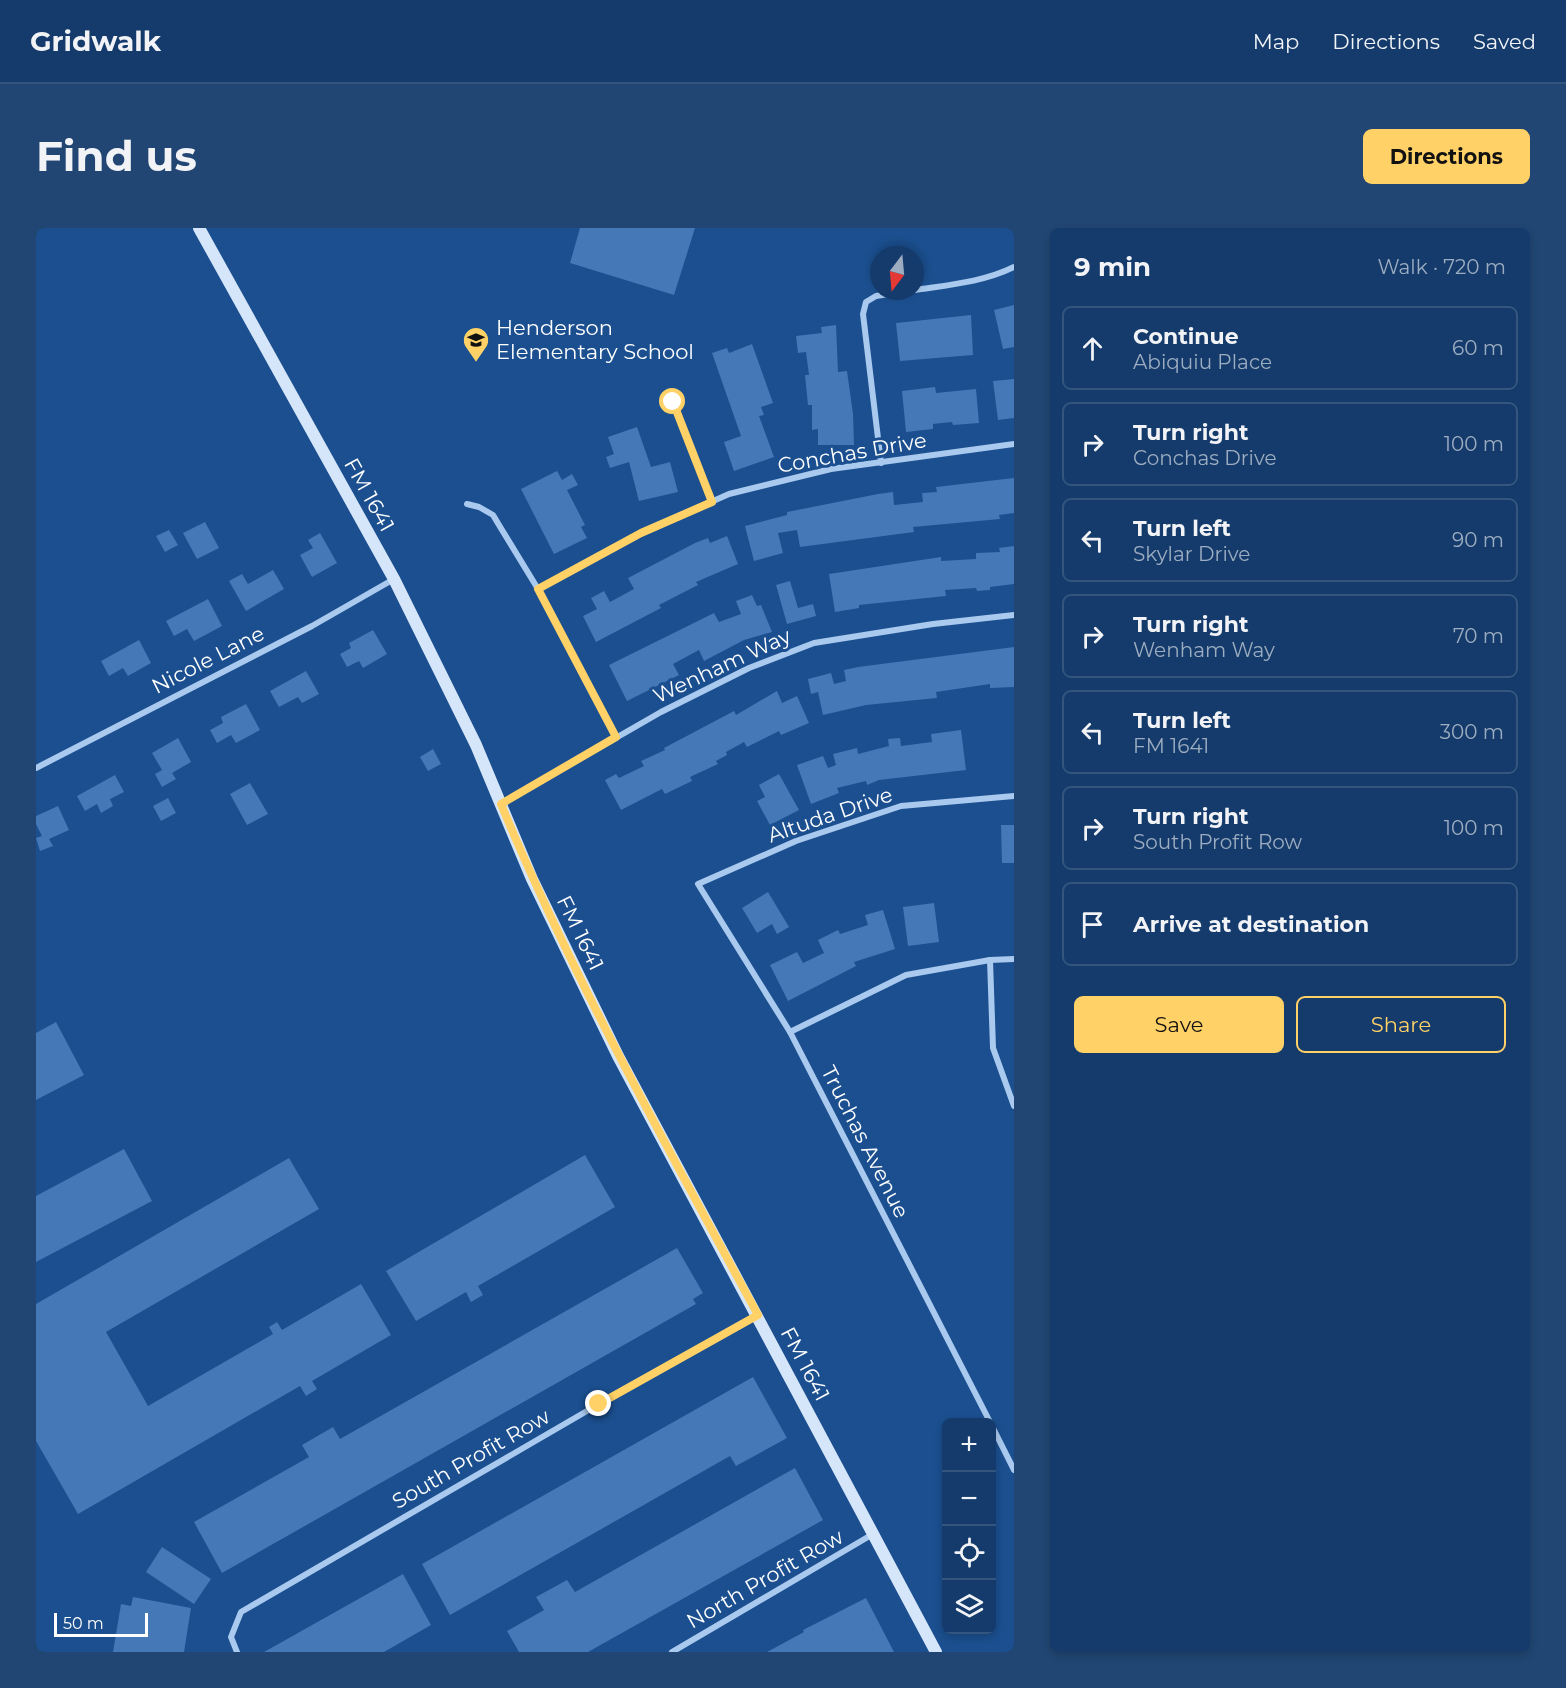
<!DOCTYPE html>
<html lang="en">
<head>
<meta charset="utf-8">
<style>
	body { margin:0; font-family:Montserrat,sans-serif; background:#214673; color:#f1f3f6 }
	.controls { position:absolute; right:18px; bottom:18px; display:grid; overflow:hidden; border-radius:9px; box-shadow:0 3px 9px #0003 }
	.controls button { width:54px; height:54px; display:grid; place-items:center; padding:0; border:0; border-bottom:2px solid #33557e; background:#143b6b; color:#f1f3f6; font:30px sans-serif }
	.compass { position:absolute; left:834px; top:18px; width:54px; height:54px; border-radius:50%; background:#143b6b; box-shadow:0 3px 9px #0003; rotate:196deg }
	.scale { position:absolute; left:18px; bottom:15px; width:94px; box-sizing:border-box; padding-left:6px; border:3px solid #fff; border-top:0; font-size:16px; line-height:21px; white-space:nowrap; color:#fff; -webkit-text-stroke:4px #1b4f8f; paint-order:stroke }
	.stop { position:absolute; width:18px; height:18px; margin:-14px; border:4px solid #ffd166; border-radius:50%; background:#fff }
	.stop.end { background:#ffd166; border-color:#fff; box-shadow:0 2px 6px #0008 }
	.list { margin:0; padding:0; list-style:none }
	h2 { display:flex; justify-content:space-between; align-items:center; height:78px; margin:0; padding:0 24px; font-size:26px }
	h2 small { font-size:20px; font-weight:400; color:#9dadc1 }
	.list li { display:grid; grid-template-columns:39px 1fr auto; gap:18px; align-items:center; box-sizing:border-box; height:84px; margin:0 12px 12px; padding:0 12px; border:2px solid #33557e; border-radius:9px }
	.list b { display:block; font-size:22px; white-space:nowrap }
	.list p { margin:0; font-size:20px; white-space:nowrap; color:#9dadc1 }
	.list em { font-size:20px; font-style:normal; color:#9dadc1 }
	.actions { display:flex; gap:12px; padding:18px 24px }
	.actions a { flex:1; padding:14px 0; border:2px solid #ffd166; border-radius:9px; text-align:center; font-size:21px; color:#ffd166 }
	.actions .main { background:#ffd166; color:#111 }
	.icon { flex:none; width:33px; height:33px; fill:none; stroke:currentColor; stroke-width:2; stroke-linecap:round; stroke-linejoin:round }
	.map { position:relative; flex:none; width:978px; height:1424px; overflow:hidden; border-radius:9px }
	header { display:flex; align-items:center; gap:36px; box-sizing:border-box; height:84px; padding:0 30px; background:#143b6b; border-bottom:2px solid #33557e }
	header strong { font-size:28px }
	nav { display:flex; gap:33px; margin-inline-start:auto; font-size:21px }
	.intro { display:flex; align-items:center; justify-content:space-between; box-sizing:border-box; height:144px; padding:0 36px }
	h1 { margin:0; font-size:42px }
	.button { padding:15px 27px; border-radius:9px; background:#ffd166; color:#111; font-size:21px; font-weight:700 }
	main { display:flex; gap:36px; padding:0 36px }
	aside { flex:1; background:#143b6b; border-radius:9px; box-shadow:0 3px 9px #0003 }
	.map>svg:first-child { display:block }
	.building { fill:#4478b7 }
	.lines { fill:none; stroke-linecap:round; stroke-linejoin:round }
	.street { stroke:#a9c9ee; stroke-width:6 }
	.secondary { stroke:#d6e6fa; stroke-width:12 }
	.route { stroke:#ffd166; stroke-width:8 }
	.labels { text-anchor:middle; stroke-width:6; stroke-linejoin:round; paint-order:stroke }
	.poi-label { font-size:21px; fill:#fff; stroke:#1b4f8f; text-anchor:start }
	.street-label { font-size:21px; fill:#fff; stroke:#1b4f8f }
</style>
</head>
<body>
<header>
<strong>Gridwalk</strong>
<nav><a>Map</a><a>Directions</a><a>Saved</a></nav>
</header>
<div class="intro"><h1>Find us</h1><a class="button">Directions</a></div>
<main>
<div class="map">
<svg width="978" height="1424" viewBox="0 0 978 1424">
	<rect width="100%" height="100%" fill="#1b4f8f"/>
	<g class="building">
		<polygon points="544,0 659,0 638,67 534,35"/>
		<polygon points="978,77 978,119 967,121 958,82"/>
		<polygon points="935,87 937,127 864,133 860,95"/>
		<polygon points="800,97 802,144 811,143 817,186 818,217 782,217 782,201 776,202 776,177 772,177 769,147 773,147 770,124 762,125 760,108 786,105 785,99"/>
		<polygon points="716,116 737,175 725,179 728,187 723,188 738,229 698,243 688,214 705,208 676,125 691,120 693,125"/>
		<polygon points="978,151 978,190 962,192 957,153"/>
		<polygon points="899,159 900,165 940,161 943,195 917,197 916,194 897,196 897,201 870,204 866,163"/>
		<polygon points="601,199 615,239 634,234 642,264 603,273 593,234 574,240 570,229 578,226 572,209"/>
		<polygon points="521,243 526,252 536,246 542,257 531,262 549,297 545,299 551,310 518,326 485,261"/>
		<polygon points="978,250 978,285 963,287 964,291 877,299 878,304 764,319 761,302 742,305 747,325 718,333 709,298 751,287 751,284 842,266 857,264 858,277 887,274 886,265 901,264 900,259"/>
		<polygon points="169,294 183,320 161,331 147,305"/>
		<polygon points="133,302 142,317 129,324 120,308"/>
		<polygon points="284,305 301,335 276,349 264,327 277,320 272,312"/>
		<polygon points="691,308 702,336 660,354 662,357 623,377 625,380 560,414 547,388 561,381 555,370 568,363 574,374 598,361 592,350 659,315 672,310 674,315"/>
		<polygon points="978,318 978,356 954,359 954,362 941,363 940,360 909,362 910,368 823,377 823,380 799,384 793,346 905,329 905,333 940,331 940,325 964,324 963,320"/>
		<polygon points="237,342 248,361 210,383 193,353 206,346 212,356"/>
		<polygon points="754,353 762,380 777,376 780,388 751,396 740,357"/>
		<polygon points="716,367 721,378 725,377 736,404 708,412 668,433 663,422 637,436 643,447 591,473 573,437 678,385 683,394 705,386 700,373"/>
		<polygon points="172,371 186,398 158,413 151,401 138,408 130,393"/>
		<polygon points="337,402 351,426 327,440 323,433 311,439 304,426 315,420 313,415"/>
		<polygon points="103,412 115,435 92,448 87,440 73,448 65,433"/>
		<polygon points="978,419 978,459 954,460 954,456 900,464 901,470 830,477 787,487 782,464 775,466 772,451 795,445 798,456 810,453 808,442 822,439"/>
		<polygon points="270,443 283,466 266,475 262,469 243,479 234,463"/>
		<polygon points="741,463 746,475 761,468 773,495 745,507 743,503 711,519 708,514 690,524 691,527 680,533 682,536 654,549 656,553 629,566 626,561 585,582 569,552 580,546 583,550 608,538 605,533 629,522 628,520 698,483 700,487"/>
		<polygon points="210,476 224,502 200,515 195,507 181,515 174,502 187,495 185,489"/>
		<polygon points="925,502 930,542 843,552 831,557 830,553 801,560 803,565 775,576 761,537 787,528 792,540 800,537 797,526 821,520 822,526 853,518 852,511 864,510 865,518 896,514 895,506"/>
		<polygon points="142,510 155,534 136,545 140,551 126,559 119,546 126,542 116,525"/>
		<polygon points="397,521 405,536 392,543 384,529"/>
		<polygon points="743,546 763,582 734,597 721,573 729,569 723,557"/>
		<polygon points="79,547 88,564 74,571 77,578 65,585 61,576 49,583 41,568"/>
		<polygon points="214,555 232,586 211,597 194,566"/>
		<polygon points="132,570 140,585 125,593 117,578"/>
		<polygon points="22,578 33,602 13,611 17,618 4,623 0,610 6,608 0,596 0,588"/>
		<polygon points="965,597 978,597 978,635 966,635"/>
		<polygon points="732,664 753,699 741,706 736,696 721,705 706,680"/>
		<polygon points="898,675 903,714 872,718 867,679"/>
		<polygon points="847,682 859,721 818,734 820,738 752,773 734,737 761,724 767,735 788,725 782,712 802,702 804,706 832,697 829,687"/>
		<polygon points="20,794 48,847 0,872 0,805"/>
		<polygon points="88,921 116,973 0,1034 0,968"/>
		<polygon points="549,927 579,979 442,1058 447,1067 435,1074 430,1064 380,1093 350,1043"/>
		<polygon points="253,930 283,981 70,1104 112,1178 237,1106 233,1099 241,1094 246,1102 325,1056 355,1107 276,1153 281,1161 270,1168 264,1158 42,1286 0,1213 0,1076"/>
		<polygon points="641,1020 667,1065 657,1071 660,1076 186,1345 158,1294 273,1229 266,1217 297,1199 304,1211"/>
		<polygon points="717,1149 751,1210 700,1238 694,1228 414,1387 386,1336"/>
		<polygon points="759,1240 787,1292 552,1424 483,1424 471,1403 508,1382 500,1369 531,1352 539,1364"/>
		<polygon points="126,1319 175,1351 158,1376 110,1344"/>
		<polygon points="367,1346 395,1397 355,1420 348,1424 228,1424"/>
		<polygon points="97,1369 155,1380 148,1424 77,1424 85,1376 95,1378"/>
		<polygon points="830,1370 858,1424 731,1424 768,1404 767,1402"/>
	</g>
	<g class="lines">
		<g class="street">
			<path d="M 879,62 C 912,57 948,54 978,39"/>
			<polyline points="637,174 676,274"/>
			<polyline points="845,235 827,86 830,74 840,68 872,63"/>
			<polyline points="431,276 443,279 457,287 466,302 502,361 580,509"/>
			<polyline points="502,361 605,305 693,266 795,241 978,216"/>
			<polyline points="0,540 276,398 358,351"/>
			<polyline points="465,576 625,484 713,440 778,415 897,396 978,387"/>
			<polyline points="954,732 957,820 978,878"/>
			<polyline points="754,804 870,747 954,732 978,731"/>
			<polyline points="954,1194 754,804 662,656 760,613 865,578 978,568"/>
			<polyline points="956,1198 978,1242"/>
			<polyline points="201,1424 195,1409 205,1384 563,1176 721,1087"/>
			<polyline points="636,1424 837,1306"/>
		</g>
		<polyline class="secondary" points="163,0 358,351 440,517 496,651 582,828 900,1424"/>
	</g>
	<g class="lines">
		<path class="route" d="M 563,1176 L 722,1087 C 631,919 538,752 465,576 L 580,509 L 502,361 L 605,305 L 676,274 L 637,174"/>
	</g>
	<defs>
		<g id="school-pin" transform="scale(1.35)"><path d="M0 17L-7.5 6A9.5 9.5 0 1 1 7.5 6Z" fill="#ffd166" stroke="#1b4f8f"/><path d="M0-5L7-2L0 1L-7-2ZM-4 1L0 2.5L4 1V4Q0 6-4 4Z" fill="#111"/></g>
	</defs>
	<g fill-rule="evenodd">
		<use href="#school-pin" x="440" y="112"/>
	</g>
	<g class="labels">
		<g class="poi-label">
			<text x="460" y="107">Henderson<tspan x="460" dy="24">Elementary School</tspan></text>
		</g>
		<g class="street-label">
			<text transform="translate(816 225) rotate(-10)" y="7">Conchas Drive</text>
			<text transform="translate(333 267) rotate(61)" y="7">FM 1641</text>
			<text transform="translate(172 432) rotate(-27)" y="7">Nicole Lane</text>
			<text transform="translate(686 438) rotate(-25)" y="7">Wenham Way</text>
			<text transform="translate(794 587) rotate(-19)" y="7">Altuda Drive</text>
			<text transform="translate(544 705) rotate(64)" y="7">FM 1641</text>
			<text transform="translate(829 914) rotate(63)" y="7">Truchas Avenue</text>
			<text transform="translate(769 1136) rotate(62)" y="7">FM 1641</text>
			<text transform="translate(435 1231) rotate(-30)" y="7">South Profit Row</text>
			<text transform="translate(729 1351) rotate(-30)" y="7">North Profit Row</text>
		</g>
	</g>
</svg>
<div class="controls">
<button>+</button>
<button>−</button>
<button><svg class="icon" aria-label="locate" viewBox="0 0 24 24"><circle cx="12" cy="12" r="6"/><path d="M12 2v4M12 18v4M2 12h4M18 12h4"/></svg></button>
<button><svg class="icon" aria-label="layers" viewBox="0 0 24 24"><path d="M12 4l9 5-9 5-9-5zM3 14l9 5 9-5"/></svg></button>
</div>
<svg class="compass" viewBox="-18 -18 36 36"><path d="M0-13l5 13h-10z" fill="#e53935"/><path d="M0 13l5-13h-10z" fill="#9dadc1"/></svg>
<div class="scale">50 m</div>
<div class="stop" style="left:637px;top:174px"></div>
<div class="stop end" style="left:563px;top:1176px"></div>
</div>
<aside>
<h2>9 min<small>Walk · 720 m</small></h2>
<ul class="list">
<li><svg class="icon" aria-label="ahead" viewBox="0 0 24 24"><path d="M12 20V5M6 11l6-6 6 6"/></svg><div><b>Continue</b><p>Abiquiu Place</p></div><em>60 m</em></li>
<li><svg class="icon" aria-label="right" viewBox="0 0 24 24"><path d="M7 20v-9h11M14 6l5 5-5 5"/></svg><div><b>Turn right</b><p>Conchas Drive</p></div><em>100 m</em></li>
<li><svg class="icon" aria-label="left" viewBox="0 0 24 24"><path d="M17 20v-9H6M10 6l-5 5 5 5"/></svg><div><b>Turn left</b><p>Skylar Drive</p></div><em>90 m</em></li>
<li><svg class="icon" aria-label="right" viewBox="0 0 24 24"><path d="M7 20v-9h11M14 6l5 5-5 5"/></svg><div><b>Turn right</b><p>Wenham Way</p></div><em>70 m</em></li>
<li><svg class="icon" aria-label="left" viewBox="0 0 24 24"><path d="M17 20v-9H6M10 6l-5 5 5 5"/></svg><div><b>Turn left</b><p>FM 1641</p></div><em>300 m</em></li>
<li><svg class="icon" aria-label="right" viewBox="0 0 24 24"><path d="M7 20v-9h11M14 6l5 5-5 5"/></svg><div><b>Turn right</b><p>South Profit Row</p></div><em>100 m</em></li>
<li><svg class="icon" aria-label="arrive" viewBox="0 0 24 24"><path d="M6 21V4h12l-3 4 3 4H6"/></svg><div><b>Arrive at destination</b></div></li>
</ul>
<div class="actions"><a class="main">Save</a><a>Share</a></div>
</aside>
</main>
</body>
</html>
